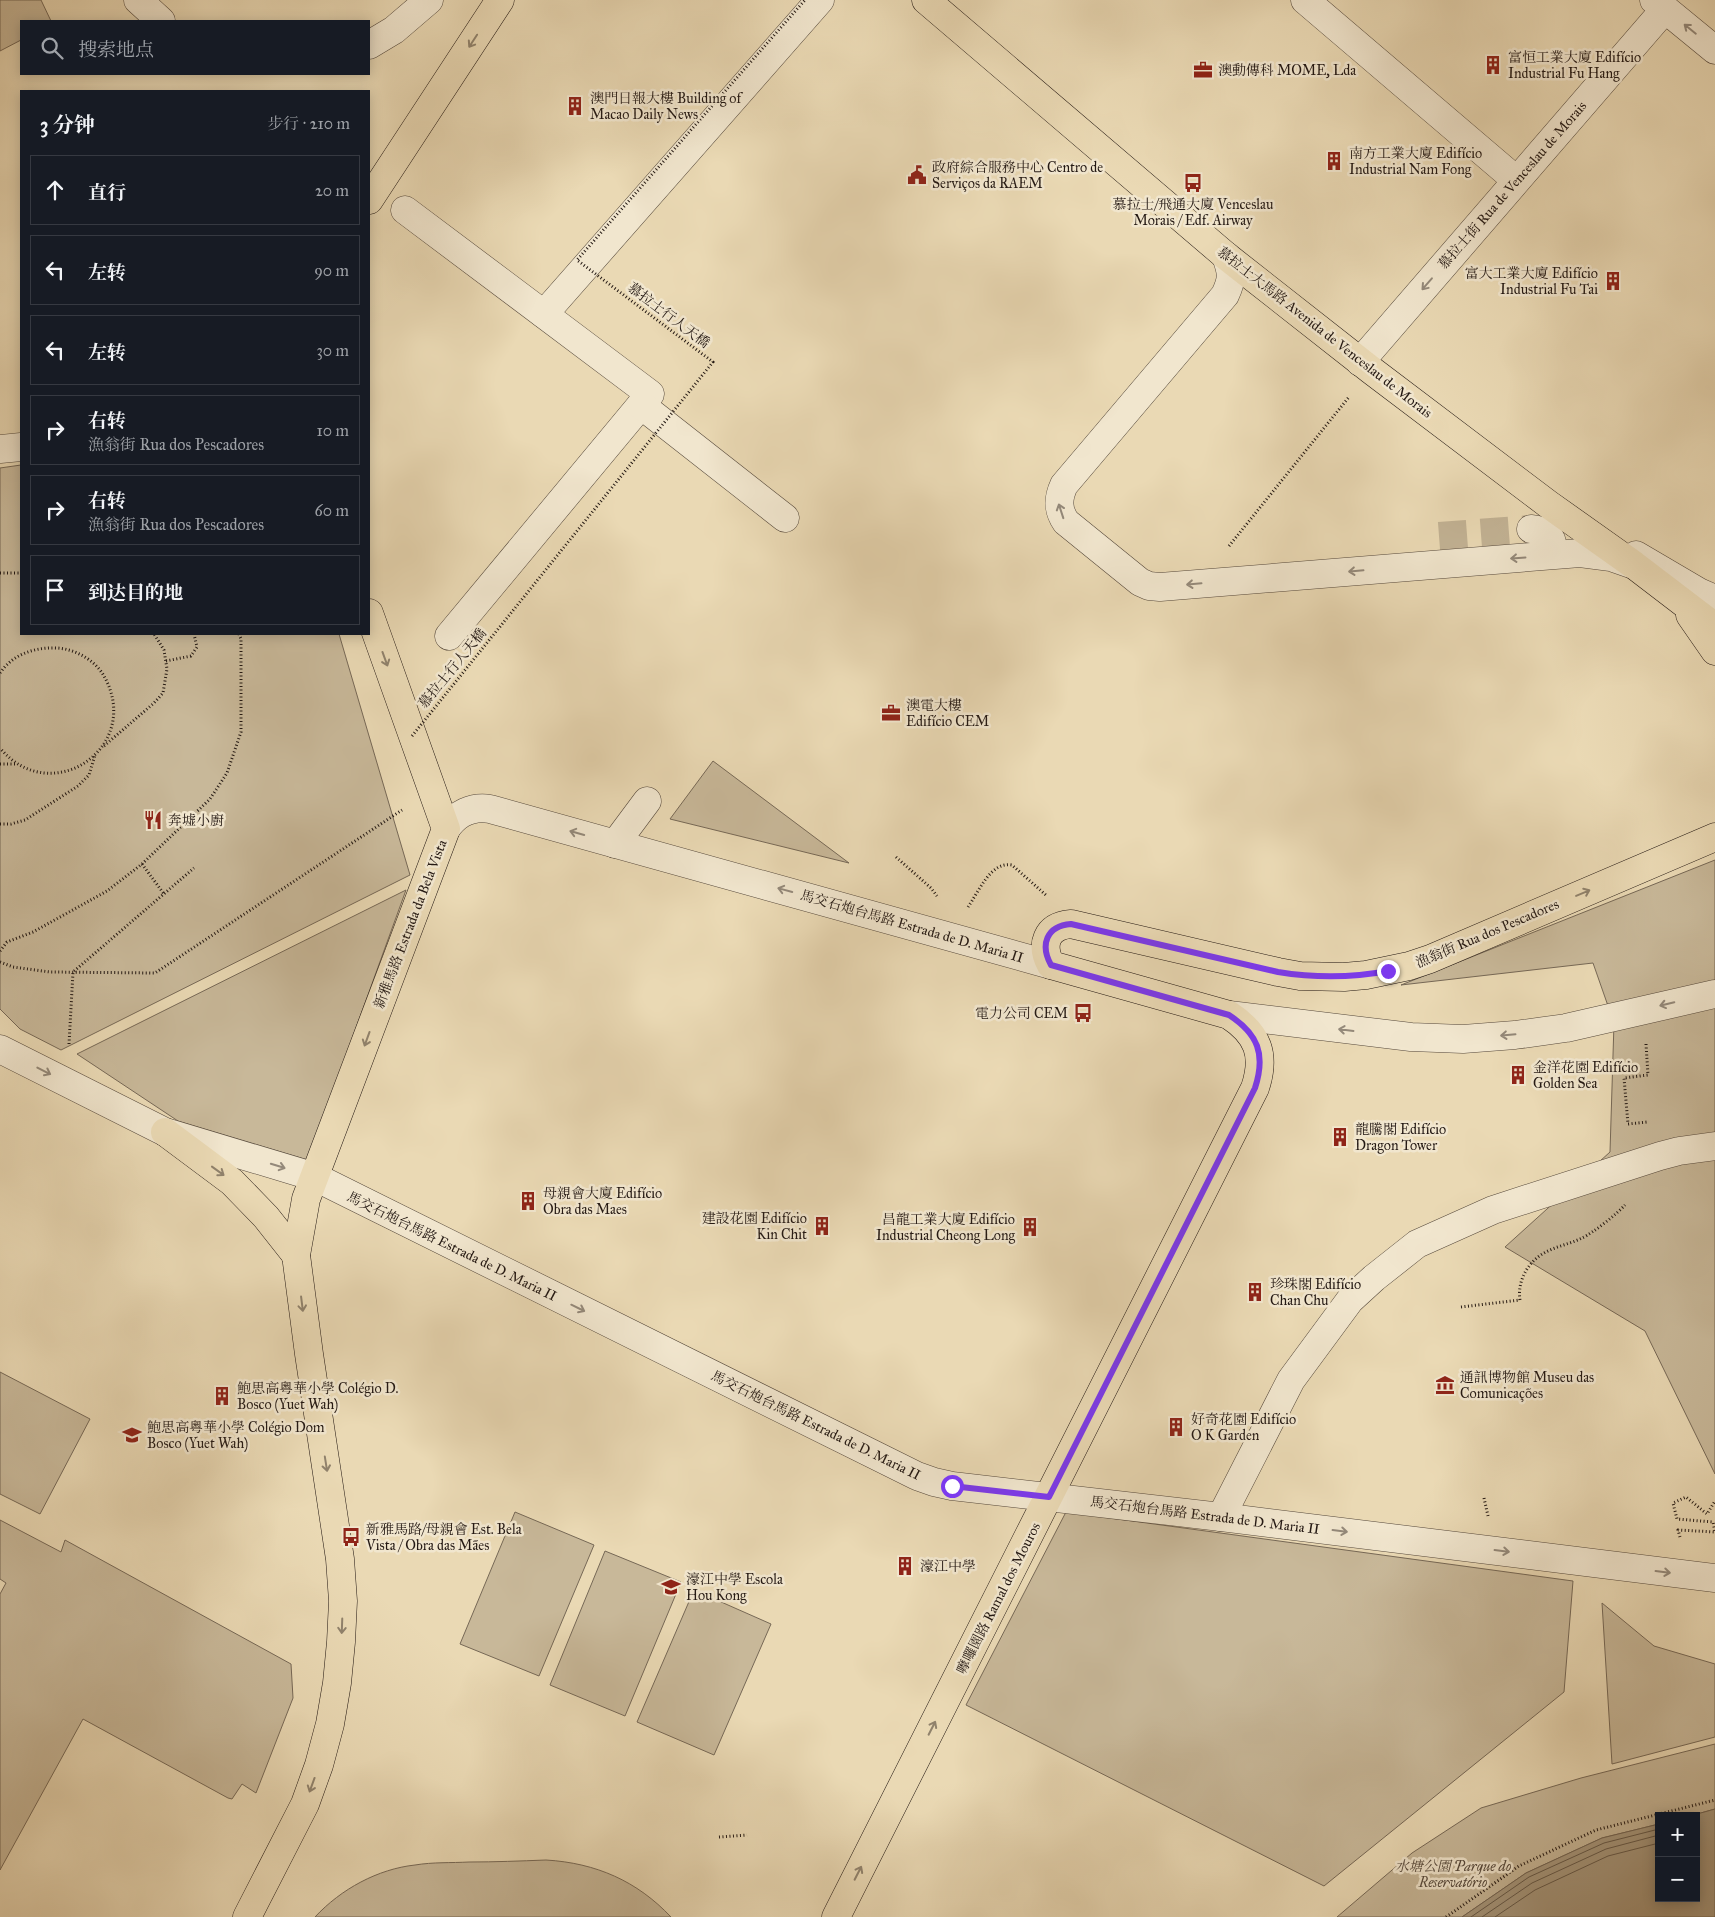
<!DOCTYPE html>
<html lang="zh">
<head>
<meta charset="utf-8">
<style>
	body { margin:0; font-family:"IM FELL Great Primer","Noto Serif SC",serif; background:#242831; color:#f1f3f6 }
	.controls { position:absolute; right:15px; bottom:15px; display:grid; overflow:hidden; border-radius:0px; box-shadow:0 2px 12px #0003 }
	.controls button { width:45px; height:45px; display:grid; place-items:center; padding:0; border:0; border-bottom:1px solid #363941; background:#171b24; color:#f1f3f6; font:25px sans-serif }
	.stop { position:absolute; width:15px; height:15px; margin:-11px; border:4px solid #7c3aed; border-radius:50%; background:#fff }
	.stop.end { background:#7c3aed; border-color:#fff; box-shadow:0 1px 5px #0008 }
	.list { margin:0; padding:0; list-style:none }
	h2 { display:flex; justify-content:space-between; align-items:center; height:65px; margin:0; padding:0 20px; font-size:21px }
	h2 small { font-size:16px; font-weight:400; color:#9ea1a6 }
	.list li { display:grid; grid-template-columns:32px 1fr auto; gap:15px; align-items:center; box-sizing:border-box; height:70px; margin:0 10px 10px; padding:0 10px; border:1px solid #363941; border-radius:0px }
	.list b { display:block; font-size:19px; white-space:nowrap }
	.list p { margin:0; font-size:16px; white-space:nowrap; color:#9ea1a6 }
	.list em { font-size:16px; font-style:normal; color:#9ea1a6 }
	.icon { flex:none; width:28px; height:28px; fill:none; stroke:currentColor; stroke-width:2; stroke-linecap:round; stroke-linejoin:round }
	.map { position:relative; flex:none; width:1715px; height:1917px; overflow:hidden }
	.search { position:absolute; background:#171b24; box-shadow:0 2px 12px #0003; left:20px; top:20px; width:350px; height:55px; display:flex; align-items:center; gap:12px; box-sizing:border-box; padding:0 18px; border-radius:0px; color:#9ea1a6; font-size:19px }
	.panel { position:absolute; background:#171b24; box-shadow:0 2px 12px #0003; left:20px; top:90px; width:350px; height:545px; border-radius:0px }
	.map>svg:first-child { display:block }
	.green { fill:#c8b899; stroke:#766856 }
	.water { fill:#a6977d; stroke:#726453 }
	.lines { fill:none; stroke-linecap:round; stroke-linejoin:round }
	.shore { stroke:#645848; stroke-width:1 }
	.minor-tunnel { stroke:#c2b294; stroke-width:28; stroke-dasharray:28 14; stroke-linecap:butt }
	.minor-casing { stroke:#55483b; stroke-width:29 }
	.major-casing { stroke:#231813; stroke-width:29 }
	.path { stroke:#231813; stroke-width:3; stroke-dasharray:1 2.5; stroke-linecap:butt }
	.minor { stroke:#f1e6ce; stroke-width:28 }
	.major { stroke:#ead9b4; stroke-width:28 }
	.path-bridge { stroke:#231813; stroke-width:3; stroke-dasharray:1 2.5; stroke-linecap:butt }
	.oneway { stroke:#94897a }
	.oneway2 { stroke:#90826c }
	.route { stroke:#7c3aed; stroke-width:6 }
	.labels { text-anchor:middle; stroke-width:5; stroke-linejoin:round; paint-order:stroke }
	.poi-label { font-size:14px; fill:#231813; stroke:#f1e6ce; text-anchor:start }
	.street-label { font-size:14px; fill:#231813; stroke:#f1e6ce }
	.park-label { font-size:14px; font-style:italic; fill:#55483b; stroke:#f1e6ce }
</style>
</head>
<body>
<div class="map">
<svg width="1715" height="1917" viewBox="0 0 1715 1917">
	<rect width="100%" height="100%" fill="#ead9b4"/>
	<filter id="stains"><feTurbulence type="fractalNoise" baseFrequency=".004" numOctaves="4"/><feColorMatrix values="0 0 0 0 .2 0 0 0 0 .09 0 0 0 0 .02 0 0 0 .5 -.17"/></filter>
	<radialGradient id="worn" r=".72"><stop offset=".6" stop-color="#630" stop-opacity="0"/><stop offset="1" stop-color="#630" stop-opacity=".3"/></radialGradient>
	<g class="green">
		<polygon points="0,0 41,0 51,21 21,21 21,40 0,51"/>
		<polygon points="21,465 21,634 339,634 410,875 61,1050 20,1029 0,1009 0,468"/>
		<polygon points="713,761 849,863 670,819"/>
		<polygon points="1715,860 1715,1474 1645,1331 1505,1247 1610,1152 1614,1023 1593,963 1401,985"/>
		<polygon points="406,890 308,1160 178,1121 77,1054"/>
		<polygon points="0,1372 90,1419 40,1514 0,1494"/>
		<polygon points="515,1512 594,1545 539,1676 460,1644"/>
		<polygon points="1066,1512 1573,1581 1564,1692 1324,1886 966,1705"/>
		<polygon points="0,1520 61,1552 65,1540 291,1664 293,1698 256,1793 242,1784 232,1799 228,1798 83,1719 0,1870 0,1594 6,1583 0,1579"/>
		<polygon points="605,1551 681,1582 625,1716 550,1685"/>
		<polygon points="694,1590 771,1624 714,1755 637,1722"/>
		<polygon points="1602,1603 1654,1646 1715,1664 1715,1737 1612,1764"/>
		<polygon points="1715,1744 1715,1809 1690,1816 1659,1816 1659,1824 1602,1838 1526,1873 1462,1917 1337,1917 1412,1853 1481,1808 1581,1778"/>
		<path d="M 546,1860 C 596,1863 637,1881 671,1917 L 315,1917 C 341,1889 378,1869 415,1865 C 433,1862 451,1863 469,1862 C 495,1862 520,1861 546,1860 Z"/>
	</g>
	<polygon class="water" points="1715,1809 1715,1917 1462,1917 1526,1873 1602,1838 1659,1824 1659,1898 1696,1898 1696,1816 1690,1816"/>
	<g class="lines">
		<g class="shore">
			<polyline points="1471,1917 1529,1877 1604,1843 1659,1829"/>
			<polyline points="1482,1917 1532,1883 1606,1849 1659,1835"/>
			<polyline points="1495,1917 1535,1890 1608,1856 1659,1843"/>
		</g>
		<polyline class="minor-tunnel" points="1439,536 1531,529"/>
		<g class="minor-casing">
			<g id="minor">
				<polyline points="138,0 161,21"/>
				<polyline points="1305,0 1516,180"/>
				<polyline points="1654,0 1715,50"/>
				<polyline points="369,45 394,30 429,0"/>
				<polyline points="405,210 650,394 449,636"/>
				<path d="M 1226,256 C 1232,273 1233,278 1225,295 L 1064,485 C 1058,498 1057,509 1066,522 L 1140,582 L 1149,586 L 1160,587 L 1580,553 L 1611,557 L 1631,564"/>
				<polyline points="544,314 820,0"/>
				<polyline points="1360,362 1665,9"/>
				<polyline points="641,405 785,518"/>
				<polyline points="0,449 21,447"/>
				<path d="M 1531,529 C 1544,530 1553,535 1553,550 L 1548,555"/>
				<polyline points="1636,555 1699,592 1715,599"/>
				<path d="M 446,829 C 456,814 472,806 490,809 L 1051,965"/>
				<polyline points="615,844 647,801"/>
				<polyline points="1229,1015 1411,1037 1463,1039 1515,1035 1566,1028 1715,994"/>
				<polyline points="0,1049 165,1132 315,1177 917,1476 934,1482 952,1486 1221,1517 1715,1578"/>
				<polyline points="1221,1517 1291,1380 1350,1300 1374,1278 1417,1244 1493,1210 1660,1156 1679,1151 1715,1146"/>
			</g>
		</g>
		<g class="major-casing">
			<g id="major">
				<polyline points="926,0 1226,256 1371,370 1548,504 1634,565 1715,627"/>
				<polyline points="369,200 500,0"/>
				<polyline points="1690,615 1715,651"/>
				<polyline points="165,1132 232,1182 266,1217 296,1255"/>
				<polyline points="247,1917 305,1804 319,1765 330,1724 337,1683 341,1642 343,1601 340,1559 309,1354 296,1255 306,1199 446,829 369,613"/>
				<path d="M 836,1917 L 1255,1088 C 1266,1055 1258,1034 1229,1015 L 1051,965 C 1040,945 1046,926 1071,924 L 1278,972 L 1300,976 L 1344,977 L 1366,975 L 1409,966 L 1430,959 L 1715,837"/>
			</g>
		</g>
		<g class="path">
			<polyline points="1229,546 1349,397"/>
			<polyline points="0,573 21,573"/>
			<polyline points="166,661 191,656 197,647 194,634"/>
			<path d="M 0,673 C 13,654 35,647 57,648 C 75,649 95,660 104,676 C 144,747 51,810 0,748"/>
			<polyline points="104,746 154,703 163,693 167,669 164,650 154,634"/>
			<polyline points="0,764 17,764"/>
			<polyline points="0,824 11,824 25,820 78,786 89,775 95,755"/>
			<polyline points="896,857 931,888 937,896"/>
			<polyline points="142,864 164,894"/>
			<path d="M 968,907 C 979,891 991,861 1012,865 L 1047,896"/>
			<polyline points="0,951 7,942 33,932 107,891 142,864 210,799 227,773 241,732 241,639 239,634"/>
			<polyline points="0,962 13,967 50,972 155,973 402,810"/>
			<polyline points="69,1044 73,972 194,868"/>
			<polyline points="1646,1044 1648,1075 1624,1078 1628,1124 1647,1122"/>
			<path d="M 1461,1307 L 1520,1300 C 1517,1281 1528,1261 1546,1252 C 1557,1246 1570,1244 1582,1238 C 1593,1233 1617,1214 1625,1205"/>
			<polyline points="1484,1498 1488,1516"/>
			<polyline points="1680,1537 1678,1530 1715,1532 1713,1522 1677,1519 1673,1503 1686,1497 1707,1514 1715,1501"/>
			<polyline points="719,1837 747,1835"/>
			<polyline points="1446,1917 1519,1866 1596,1830 1715,1800"/>
		</g>
		<use href="#minor" class="minor"/>
		<use href="#major" class="major"/>
		<polyline class="path-bridge" points="412,736 713,362 577,260 805,0"/>
	</g>
	<defs><path id="oneway-shaft" d="M-6 0H5M1.5-3L5.5 0L1.5 3" fill="none" stroke-width="1.6" stroke-linecap="round" stroke-linejoin="round" transform="scale(1.25)"/></defs>
	<g class="oneway">
		<use href="#oneway-shaft" transform="translate(1690 29) rotate(-141)"/>
		<use href="#oneway-shaft" transform="translate(1427 284) rotate(131)"/>
		<use href="#oneway-shaft" transform="translate(1061 511) rotate(-108)"/>
		<use href="#oneway-shaft" transform="translate(1518 558) rotate(176)"/>
		<use href="#oneway-shaft" transform="translate(1356 571) rotate(175)"/>
		<use href="#oneway-shaft" transform="translate(1194 584) rotate(175)"/>
		<use href="#oneway-shaft" transform="translate(577 833) rotate(-164)"/>
		<use href="#oneway-shaft" transform="translate(785 890) rotate(-165)"/>
		<use href="#oneway-shaft" transform="translate(1667 1004) rotate(167)"/>
		<use href="#oneway-shaft" transform="translate(1346 1030) rotate(-173)"/>
		<use href="#oneway-shaft" transform="translate(1508 1035) rotate(175)"/>
		<use href="#oneway-shaft" transform="translate(44 1071) rotate(27)"/>
		<use href="#oneway-shaft" transform="translate(278 1166) rotate(17)"/>
		<use href="#oneway-shaft" transform="translate(578 1308) rotate(26)"/>
		<use href="#oneway-shaft" transform="translate(1340 1531) rotate(7)"/>
		<use href="#oneway-shaft" transform="translate(1502 1551) rotate(7)"/>
		<use href="#oneway-shaft" transform="translate(1663 1572) rotate(7)"/>
	</g>
	<g class="oneway2">
		<use href="#oneway-shaft" transform="translate(473 41) rotate(123)"/>
		<use href="#oneway-shaft" transform="translate(385 659) rotate(70)"/>
		<use href="#oneway-shaft" transform="translate(1583 893) rotate(-23)"/>
		<use href="#oneway-shaft" transform="translate(367 1039) rotate(110)"/>
		<use href="#oneway-shaft" transform="translate(218 1171) rotate(36)"/>
		<use href="#oneway-shaft" transform="translate(302 1304) rotate(83)"/>
		<use href="#oneway-shaft" transform="translate(326 1464) rotate(81)"/>
		<use href="#oneway-shaft" transform="translate(342 1626) rotate(92)"/>
		<use href="#oneway-shaft" transform="translate(932 1728) rotate(-63)"/>
		<use href="#oneway-shaft" transform="translate(312 1785) rotate(110)"/>
		<use href="#oneway-shaft" transform="translate(858 1873) rotate(-63)"/>
	</g>
	<g class="lines">
		<path class="route" d="M 952,1486 L 1049,1497 L 1255,1088 C 1266,1054 1258,1034 1229,1015 L 1051,965 C 1040,945 1046,926 1071,924 L 1278,972 C 1315,978 1351,978 1388,971"/>
	</g>
	<defs>
		<g id="building-bare" transform="scale(1.5)"><path d="M-4-6H4V6H1V3H-1V6H-4ZM-2.5-4.3h1.7v1.8h-1.7ZM.8-4.3h1.7v1.8H.8ZM-2.5-1h1.7V.8h-1.7ZM.8-1h1.7V.8H.8Z" fill="#8f2418" stroke="#f1e6ce" stroke-width="2.5" paint-order="stroke"/></g>
		<g id="office-bare" transform="scale(1.5)"><path d="M-6-3h4V-5.5h4V-3h4V5H-6ZM-1-4.5V-3h2v-1.5ZM-6 0V1H6V0Z" fill="#8f2418" stroke="#f1e6ce" stroke-width="2.5" paint-order="stroke"/></g>
		<g id="civic-bare" transform="scale(1.5)"><path d="M-.6-6.5H3V-4.5H.6V-3L4-1V1h2V6H-6V1h2V-1L-.6-3ZM-1.2 2.5V6h2.4V2.5Z" fill="#8f2418" stroke="#f1e6ce" stroke-width="2.5" paint-order="stroke"/></g>
		<g id="bus-bare" transform="scale(1.5)"><path d="M-5-6H5V4H4V6H2V4H-2V6H-4V4H-5ZM-3.5-4V0h7V-4ZM-3.5 1.2v1.5H-2V1.2ZM2 1.2v1.5H3.5V1.2Z" fill="#8f2418" stroke="#f1e6ce" stroke-width="2.5" paint-order="stroke"/></g>
		<g id="restaurant-bare" transform="scale(1.5)"><path d="M-5-6h1v4h1v-4h1v4h1v-4h1v5L-1.5 .5V6h-2V.5L-5-1ZM5-6V6H3V1.5H1.5Q1.5-4 5-6Z" fill="#8f2418" stroke="#f1e6ce" stroke-width="2.5" paint-order="stroke"/></g>
		<g id="museum-bare" transform="scale(1.5)"><path d="M0-6L6-3V-2H-6V-3ZM-5-1h2V3h-2ZM-1-1h2V3h-2ZM3-1h2V3H3ZM-6 4H6V6H-6Z" fill="#8f2418" stroke="#f1e6ce" stroke-width="2.5" paint-order="stroke"/></g>
		<g id="school-bare" transform="scale(1.5)"><path d="M0-5L7-2L0 1L-7-2ZM-4 1L0 2.5L4 1V4Q0 6-4 4Z" fill="#8f2418" stroke="#f1e6ce" stroke-width="2.5" paint-order="stroke"/></g>
	</defs>
	<g fill-rule="evenodd">
		<use href="#building-bare" x="1493" y="65"/>
		<use href="#office-bare" x="1203" y="70"/>
		<use href="#building-bare" x="575" y="106"/>
		<use href="#building-bare" x="1334" y="161"/>
		<use href="#civic-bare" x="917" y="175"/>
		<use href="#bus-bare" x="1193" y="183"/>
		<use href="#building-bare" x="1613" y="281"/>
		<use href="#office-bare" x="891" y="713"/>
		<use href="#restaurant-bare" x="153" y="820"/>
		<use href="#bus-bare" x="1083" y="1013"/>
		<use href="#building-bare" x="1518" y="1075"/>
		<use href="#building-bare" x="1340" y="1137"/>
		<use href="#building-bare" x="528" y="1201"/>
		<use href="#building-bare" x="822" y="1226"/>
		<use href="#building-bare" x="1030" y="1227"/>
		<use href="#building-bare" x="1255" y="1292"/>
		<use href="#museum-bare" x="1445" y="1385"/>
		<use href="#building-bare" x="222" y="1396"/>
		<use href="#building-bare" x="1176" y="1427"/>
		<use href="#school-bare" x="132" y="1435"/>
		<use href="#bus-bare" x="351" y="1537"/>
		<use href="#building-bare" x="905" y="1566"/>
		<use href="#school-bare" x="671" y="1587"/>
	</g>
	<g class="labels">
		<g class="poi-label">
			<text x="1508" y="62">富恒工業大廈 Edifício<tspan x="1508" dy="16">Industrial Fu Hang</tspan></text>
			<text x="1218" y="75">澳動傳科 MOME, Lda</text>
			<text x="590" y="103">澳門日報大樓 Building of<tspan x="590" dy="16">Macao Daily News</tspan></text>
			<text x="1349" y="158">南方工業大廈 Edifício<tspan x="1349" dy="16">Industrial Nam Fong</tspan></text>
			<text x="932" y="172">政府綜合服務中心 Centro de<tspan x="932" dy="16">Serviços da RAEM</tspan></text>
			<text x="1193" y="209" text-anchor="middle">慕拉士/飛通大廈 Venceslau<tspan x="1193" dy="16">Morais / Edf. Airway</tspan></text>
			<text x="1598" y="278" text-anchor="end">富大工業大廈 Edifício<tspan x="1598" dy="16">Industrial Fu Tai</tspan></text>
			<text x="906" y="710">澳電大樓<tspan x="906" dy="16">Edifício CEM</tspan></text>
			<text x="168" y="825">奔墟小廚</text>
			<text x="1068" y="1018" text-anchor="end">電力公司 CEM</text>
			<text x="1533" y="1072">金洋花園 Edifício<tspan x="1533" dy="16">Golden Sea</tspan></text>
			<text x="1355" y="1134">龍騰閣 Edifício<tspan x="1355" dy="16">Dragon Tower</tspan></text>
			<text x="543" y="1198">母親會大廈 Edifício<tspan x="543" dy="16">Obra das Maes</tspan></text>
			<text x="807" y="1223" text-anchor="end">建設花園 Edifício<tspan x="807" dy="16">Kin Chit</tspan></text>
			<text x="1015" y="1224" text-anchor="end">昌龍工業大廈 Edifício<tspan x="1015" dy="16">Industrial Cheong Long</tspan></text>
			<text x="1270" y="1289">珍珠閣 Edifício<tspan x="1270" dy="16">Chan Chu</tspan></text>
			<text x="1460" y="1382">通訊博物館 Museu das<tspan x="1460" dy="16">Comunicações</tspan></text>
			<text x="237" y="1393">鮑思高粵華小學 Colégio D.<tspan x="237" dy="16">Bosco (Yuet Wah)</tspan></text>
			<text x="1191" y="1424">好奇花園 Edifício<tspan x="1191" dy="16">O K Garden</tspan></text>
			<text x="147" y="1432">鮑思高粵華小學 Colégio Dom<tspan x="147" dy="16">Bosco (Yuet Wah)</tspan></text>
			<text x="366" y="1534">新雅馬路/母親會 Est. Bela<tspan x="366" dy="16">Vista / Obra das Mães</tspan></text>
			<text x="920" y="1571">濠江中學</text>
			<text x="686" y="1584">濠江中學 Escola<tspan x="686" dy="16">Hou Kong</tspan></text>
		</g>
		<g class="street-label">
			<text transform="translate(1512 185) rotate(-49)" y="5">慕拉士街 Rua de Venceslau de Morais</text>
			<text transform="translate(669 315) rotate(37)" y="5">慕拉士行人天橋</text>
			<text transform="translate(1325 332) rotate(38)" y="5">慕拉士大馬路 Avenida de Venceslau de Morais</text>
			<text transform="translate(452 668) rotate(-51)" y="5">慕拉士行人天橋</text>
			<text transform="translate(410 924) rotate(-69)" y="5">新雅馬路 Estrada da Bela Vista</text>
			<text transform="translate(912 926) rotate(16)" y="5">馬交石炮台馬路 Estrada de D. Maria II</text>
			<text transform="translate(1487 933) rotate(-23)" y="5">漁翁街 Rua dos Pescadores</text>
			<text transform="translate(452 1246) rotate(26)" y="5">馬交石炮台馬路 Estrada de D. Maria II</text>
			<text transform="translate(816 1425) rotate(26)" y="5">馬交石炮台馬路 Estrada de D. Maria II</text>
			<text transform="translate(1205 1515) rotate(7)" y="5">馬交石炮台馬路 Estrada de D. Maria II</text>
			<text transform="translate(998 1598) rotate(-63)" y="5">嚤囉園路 Ramal dos Mouros</text>
		</g>
		<g class="park-label">
			<text x="1453" y="1871">水塘公園 Parque do<tspan x="1453" dy="16">Reservatório</tspan></text>
		</g>
	</g>
	<rect width="100%" height="100%" filter="url(#stains)"/>
	<rect width="100%" height="100%" fill="url(#worn)"/>
</svg>
<div class="controls">
<button>+</button>
<button>−</button>
</div>
<div class="stop" style="left:952px;top:1486px"></div>
<div class="stop end" style="left:1388px;top:971px"></div>
<div class="search"><svg class="icon" aria-label="search" viewBox="0 0 24 24"><circle cx="10" cy="10" r="6"/><path d="M15 15l6 6"/></svg>搜索地点</div>
<section class="panel">
<h2>3 分钟<small>步行 · 210 m</small></h2>
<ul class="list">
<li><svg class="icon" aria-label="ahead" viewBox="0 0 24 24"><path d="M12 20V5M6 11l6-6 6 6"/></svg><div><b>直行</b></div><em>20 m</em></li>
<li><svg class="icon" aria-label="left" viewBox="0 0 24 24"><path d="M17 20v-9H6M10 6l-5 5 5 5"/></svg><div><b>左转</b></div><em>90 m</em></li>
<li><svg class="icon" aria-label="left" viewBox="0 0 24 24"><path d="M17 20v-9H6M10 6l-5 5 5 5"/></svg><div><b>左转</b></div><em>30 m</em></li>
<li><svg class="icon" aria-label="right" viewBox="0 0 24 24"><path d="M7 20v-9h11M14 6l5 5-5 5"/></svg><div><b>右转</b><p>漁翁街 Rua dos Pescadores</p></div><em>10 m</em></li>
<li><svg class="icon" aria-label="right" viewBox="0 0 24 24"><path d="M7 20v-9h11M14 6l5 5-5 5"/></svg><div><b>右转</b><p>漁翁街 Rua dos Pescadores</p></div><em>60 m</em></li>
<li><svg class="icon" aria-label="arrive" viewBox="0 0 24 24"><path d="M6 21V4h12l-3 4 3 4H6"/></svg><div><b>到达目的地</b></div></li>
</ul>
</section>
</div>
</body>
</html>
